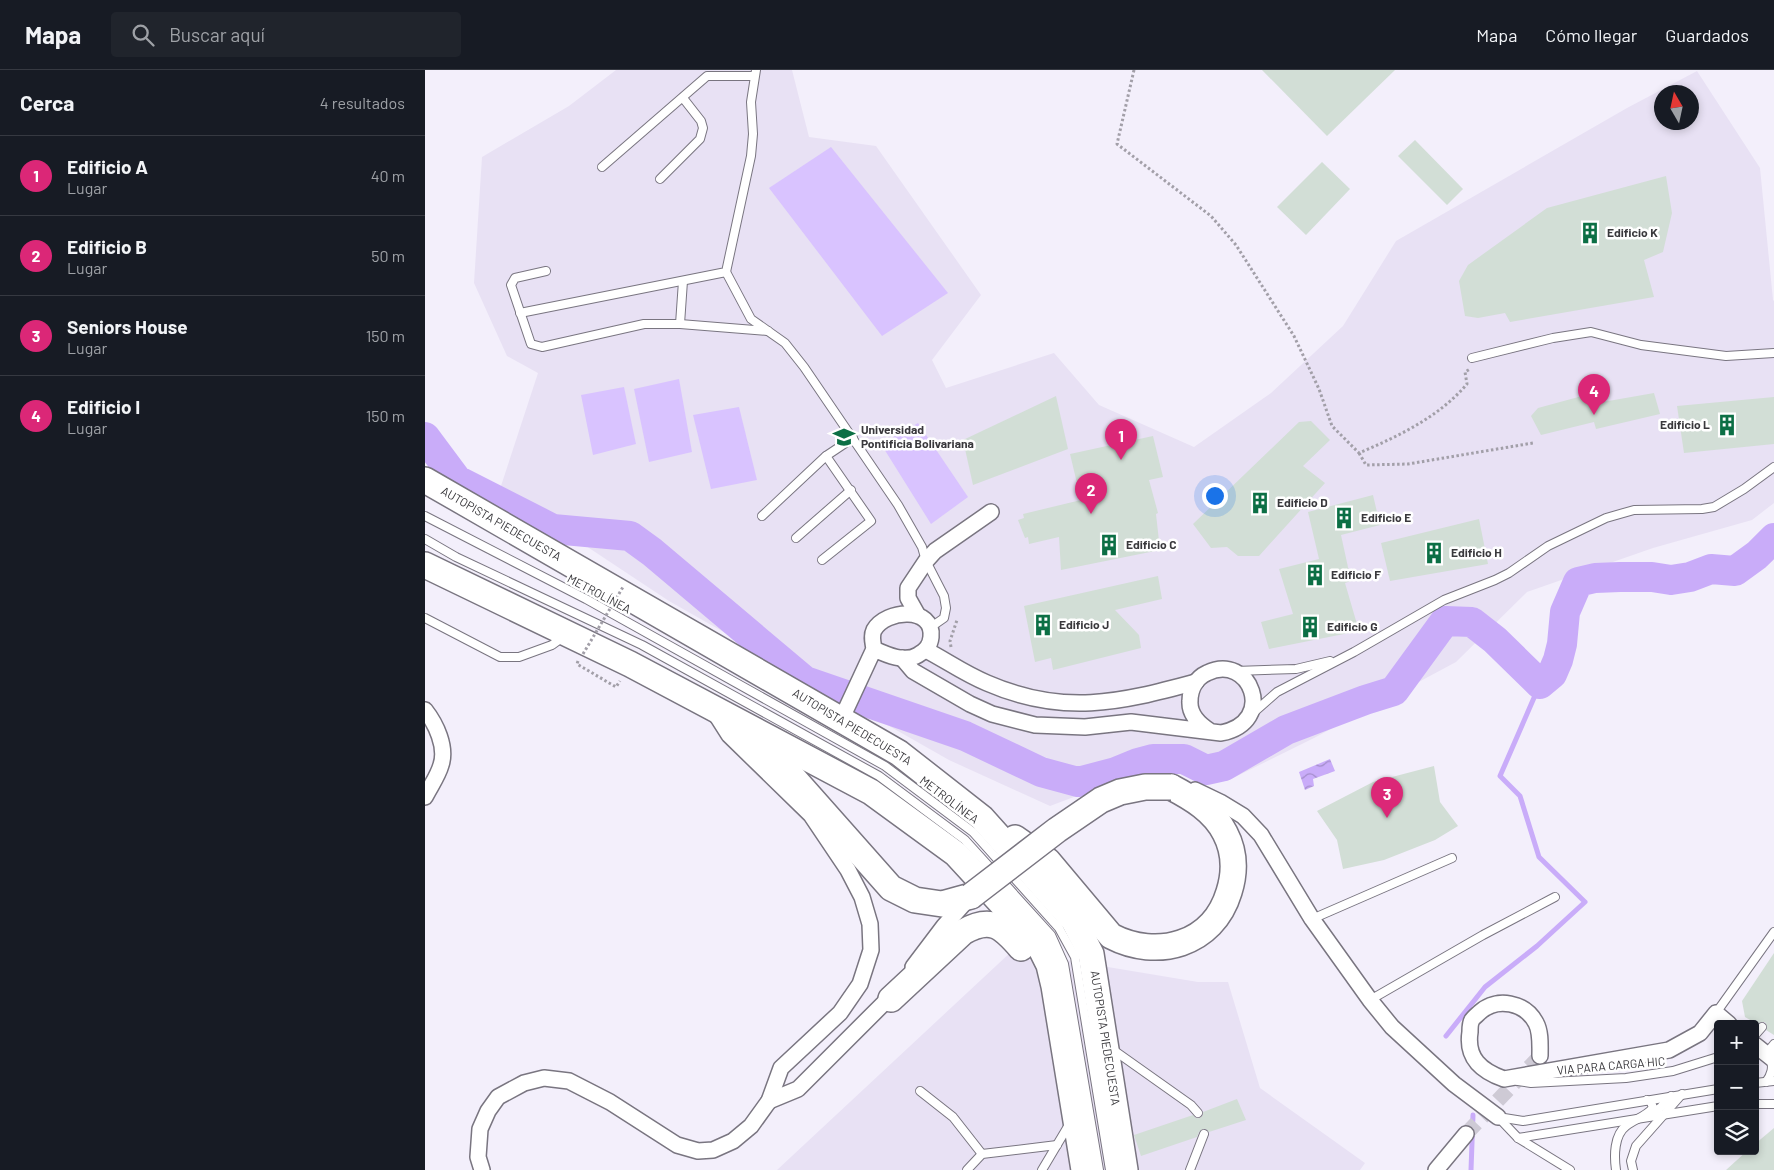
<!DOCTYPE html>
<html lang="es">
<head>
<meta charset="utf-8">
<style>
	body { margin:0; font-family:Barlow,sans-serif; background:#20242c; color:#f1f3f6 }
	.controls { position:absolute; right:15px; bottom:15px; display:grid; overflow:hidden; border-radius:5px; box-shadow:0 2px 8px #0003 }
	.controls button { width:45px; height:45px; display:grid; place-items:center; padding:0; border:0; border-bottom:1px solid #363941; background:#171b24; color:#f1f3f6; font:25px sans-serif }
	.compass { position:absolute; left:1229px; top:15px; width:45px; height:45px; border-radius:50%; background:#171b24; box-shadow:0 2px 8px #0003; rotate:351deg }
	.you { position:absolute; left:789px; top:425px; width:18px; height:18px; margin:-12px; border:4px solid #fff; border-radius:50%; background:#1a73e8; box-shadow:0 0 0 8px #1a73e833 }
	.badge { display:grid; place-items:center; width:32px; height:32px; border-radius:50%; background:#db2777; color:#fff; font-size:16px; font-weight:700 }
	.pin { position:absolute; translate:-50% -41px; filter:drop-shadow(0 1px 2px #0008) }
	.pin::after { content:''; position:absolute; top:26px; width:18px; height:15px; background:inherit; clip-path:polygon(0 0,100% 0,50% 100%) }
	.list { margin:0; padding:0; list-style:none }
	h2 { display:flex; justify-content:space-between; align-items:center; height:65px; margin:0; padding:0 20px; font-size:21px }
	h2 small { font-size:16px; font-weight:400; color:#9ea1a6 }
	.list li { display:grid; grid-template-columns:32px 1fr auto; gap:15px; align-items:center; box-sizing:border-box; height:80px; padding:0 20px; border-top:1px solid #363941 }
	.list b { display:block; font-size:19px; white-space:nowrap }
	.list p { margin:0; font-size:16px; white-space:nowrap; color:#9ea1a6 }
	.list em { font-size:16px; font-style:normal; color:#9ea1a6 }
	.icon { flex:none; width:28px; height:28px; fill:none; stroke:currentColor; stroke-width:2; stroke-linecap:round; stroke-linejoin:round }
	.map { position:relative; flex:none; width:1349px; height:1100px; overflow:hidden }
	header { display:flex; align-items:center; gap:30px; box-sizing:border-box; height:70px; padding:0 25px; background:#171b24; border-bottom:1px solid #363941 }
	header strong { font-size:24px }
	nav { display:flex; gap:28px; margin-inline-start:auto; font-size:18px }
	.search { width:350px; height:45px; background:#20242c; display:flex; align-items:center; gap:12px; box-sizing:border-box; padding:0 18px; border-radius:5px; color:#9ea1a6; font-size:19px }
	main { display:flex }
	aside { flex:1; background:#171b24 }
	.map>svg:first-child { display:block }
	.built { fill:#e8e1f4; fill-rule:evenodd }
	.pitch { fill:#d9c3ff }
	.water { fill:url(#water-waves) }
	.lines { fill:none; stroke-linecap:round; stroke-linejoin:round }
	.stream { stroke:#c9acf9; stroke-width:5 }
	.river { stroke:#c9acf9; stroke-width:30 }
	.building { fill:#d2ded6 }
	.minor-tunnel { stroke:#cecad5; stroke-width:15; stroke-dasharray:15 8; stroke-linecap:butt }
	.service-casing { stroke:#797580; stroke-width:10 }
	.minor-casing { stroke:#797580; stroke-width:18 }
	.trunk-casing { stroke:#797580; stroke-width:28 }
	.path { stroke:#a29fa8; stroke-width:3; stroke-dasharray:2.5 2.5; stroke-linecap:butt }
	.service { stroke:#fff; stroke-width:8 }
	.minor { stroke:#fff; stroke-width:15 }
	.trunk { stroke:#fff; stroke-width:25 }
	.trunk-bridge-casing { stroke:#797580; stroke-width:28; stroke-linecap:butt }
	.path-bridge { stroke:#a29fa8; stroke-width:3; stroke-dasharray:2.5 2.5; stroke-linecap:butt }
	.trunk-bridge { stroke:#fff; stroke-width:25 }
	.labels { text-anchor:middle; stroke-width:5; stroke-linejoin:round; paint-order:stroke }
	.poi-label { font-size:12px; font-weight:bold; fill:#39383c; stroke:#fff; text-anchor:start }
	.street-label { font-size:12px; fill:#39383c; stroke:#fff }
</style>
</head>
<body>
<header>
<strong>Mapa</strong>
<div class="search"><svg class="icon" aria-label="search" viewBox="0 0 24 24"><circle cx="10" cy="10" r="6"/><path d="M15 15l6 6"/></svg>Buscar aquí</div>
<nav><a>Mapa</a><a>Cómo llegar</a><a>Guardados</a></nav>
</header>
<main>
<aside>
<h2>Cerca<small>4 resultados</small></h2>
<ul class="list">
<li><span class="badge">1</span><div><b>Edificio A</b><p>Lugar</p></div><em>40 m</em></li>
<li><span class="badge">2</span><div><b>Edificio B</b><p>Lugar</p></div><em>50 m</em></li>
<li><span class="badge">3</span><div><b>Seniors House</b><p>Lugar</p></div><em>150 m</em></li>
<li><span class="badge">4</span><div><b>Edificio I</b><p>Lugar</p></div><em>150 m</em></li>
</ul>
</aside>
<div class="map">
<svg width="1349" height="1100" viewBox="0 0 1349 1100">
	<defs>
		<pattern id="water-waves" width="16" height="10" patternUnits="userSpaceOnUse" patternTransform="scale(1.25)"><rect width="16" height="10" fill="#c9acf9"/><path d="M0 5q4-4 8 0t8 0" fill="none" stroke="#a48dcb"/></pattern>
	</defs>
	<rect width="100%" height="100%" fill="#f3effb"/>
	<g class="built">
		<path d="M 191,0 L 367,0 L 384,67 L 451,76 L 556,225 L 507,290 L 521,318 L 629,283 L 674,335 L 769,377 L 846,323 L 918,256 L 971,171 L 1202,38 L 1272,1 L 1335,98 L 1348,230 L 1349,231 L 1349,433 L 1327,450 L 1228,478 L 1102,522 L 1031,592 L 889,668 L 802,711 L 748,703 L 720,704 L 692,709 L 670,719 L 625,736 L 524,690 L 244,531 L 75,419 L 113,303 L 82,286 L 49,213 L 57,87 L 144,36 ZM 1236,22 L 1266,22 L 1266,52 L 1236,52 Z"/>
		<polygon points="587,881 773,912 803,912 835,1018 940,1093 935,1100 352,1100"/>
	</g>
	<g class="pitch">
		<polygon points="406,77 523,223 457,266 344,118"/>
		<polygon points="254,309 267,382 224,392 209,319"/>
		<polygon points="199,317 211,374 168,385 156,325"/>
		<polygon points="314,337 332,410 286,419 268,345"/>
		<polygon points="493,353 543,427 506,454 456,374"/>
	</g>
	<polygon class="water" points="905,689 910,701 888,709 889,716 880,720 874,702"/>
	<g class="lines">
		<g class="stream">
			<polyline points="1021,966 1060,917 1112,876 1160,832 1114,787 1095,726 1075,706 1115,614"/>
			<polyline points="1046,1100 1048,1045"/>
		</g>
		<polyline class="river" points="0,367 32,410 128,459 205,466 227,482 380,611 540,666 616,702 653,712 691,702 713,693 728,689 759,689 781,700 799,696 861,660 940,630 969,621 1020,551 1047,552 1070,570 1115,614 1127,604 1133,590 1137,574 1140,542 1153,512 1170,508 1195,507 1227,507 1246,510 1265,507 1286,499 1310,501 1332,485 1349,468"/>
	</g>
	<g class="building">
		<polygon points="837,0 970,0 902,66"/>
		<polygon points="990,70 1038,119 1022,135 973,86"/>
		<polygon points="897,92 925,119 881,165 852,137"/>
		<polygon points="1241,106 1247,143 1238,182 1219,190 1229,227 1085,252 1080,243 1053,248 1040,246 1034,211 1043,195 1122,138"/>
		<polygon points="1168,323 1172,333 1229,323 1235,344 1171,359 1169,352 1116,365 1106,346 1113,338"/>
		<polygon points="631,326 643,379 548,415 538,370"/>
		<polygon points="1349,327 1349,374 1259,383 1252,336"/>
		<polygon points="886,351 905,370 878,396 900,413 834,486 813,486 802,477 786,478 768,454 874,352"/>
		<polygon points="728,366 738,407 724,410 733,443 731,444 735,480 636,500 634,467 604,474 603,467 600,468 593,450 599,448 598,444 656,430 645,384"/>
		<polygon points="948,425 955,455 916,465 926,511 920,513 934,561 844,579 836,552 868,544 854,499 894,489 883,442"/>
		<polygon points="1054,449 1063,494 965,511 956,473"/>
		<polygon points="733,506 737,529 690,540 714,565 716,578 628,600 626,588 610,592 599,536"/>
		<polygon points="1009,696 1015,732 1033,756 1010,770 959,790 918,799 912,770 892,741 948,712"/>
		<polygon points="1349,883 1349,965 1341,960 1342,956 1340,952 1336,952 1332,954 1320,947 1317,931"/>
		<polygon points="812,1029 821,1050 784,1062 781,1059 778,1059 774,1062 772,1067 716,1086 709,1065 768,1045 771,1048 775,1048 778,1045 778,1042"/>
		<polygon points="1349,1058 1349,1100 1301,1100 1322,1081 1330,1081 1330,1074"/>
	</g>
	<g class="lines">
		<polyline class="minor-tunnel" points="1041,1064 1115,986"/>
		<g class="service-casing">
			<g id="service">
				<polyline points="177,97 282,6 329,6"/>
				<polyline points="235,109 275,69 278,58 276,51 258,28"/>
				<polyline points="121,201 90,208 86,215 106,274 117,277 219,254 255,254 343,261"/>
				<polyline points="301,202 326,249 360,273 379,297 473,435 497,477 501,491 519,526 521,538 519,548 506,557"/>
				<polyline points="95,243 301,202 326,86 328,64 326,32 331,0"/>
				<polyline points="255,254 258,211"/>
				<polyline points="1047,288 1128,268 1166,262 1216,275 1301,286 1349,283"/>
				<polyline points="0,446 161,529 460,696 548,762 634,858 650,887 685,1100"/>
				<polyline points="337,446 401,386 428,368"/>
				<polyline points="371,468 426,420"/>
				<polyline points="0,469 31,487 217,575 454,706 540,770 626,865 639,894 674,1100"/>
				<polyline points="397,490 446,451 401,386"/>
				<polyline points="0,548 75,587 94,587 127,575 138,567"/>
				<polyline points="810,601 871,599 905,591"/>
				<polyline points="827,644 852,622 929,582 1019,530 1070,510 1084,503 1123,476 1181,448 1209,440 1277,439 1289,437 1319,419 1349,397"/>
				<polyline points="887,849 1027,788"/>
				<polyline points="945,930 1058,865 1130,827"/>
				<polyline points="1291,943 1349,862"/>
				<polyline points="1330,965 1337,957"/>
				<polyline points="687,979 766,1035 773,1043"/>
				<polyline points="1341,984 1349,974"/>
				<polyline points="1093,1011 1106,1013 1201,1008 1248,1001 1293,987"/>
				<path d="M 1341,1012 C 1347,1004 1348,998 1346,989"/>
				<polyline points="1330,1013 1349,1011"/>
				<polyline points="495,1021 528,1047 557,1084"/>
				<polyline points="1330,1034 1349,1034"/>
				<polyline points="1225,1044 1236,1037 1246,1026"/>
				<polyline points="1073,1047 1098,1051 1293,1019"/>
				<polyline points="1073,1047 1093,1068 1145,1100"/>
				<polyline points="1093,1068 1293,1036"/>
				<polyline points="542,1100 557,1084 632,1075"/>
				<polyline points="617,1100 645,1053"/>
				<polyline points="765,1100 779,1064"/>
				<path d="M 1191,1100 C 1189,1086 1189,1065 1201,1056 C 1210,1049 1220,1047 1228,1038 L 1226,1032 L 1222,1030"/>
				<polyline points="1208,1100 1206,1091 1211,1076 1257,1024"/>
			</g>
		</g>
		<g class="minor-casing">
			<g id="minor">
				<polyline points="492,544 483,528 483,518 501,491 510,481 566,442"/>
				<path d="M 501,580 C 522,591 540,604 562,613 C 638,646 694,633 771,612"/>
				<path d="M 477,588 L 488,601 L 545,634 L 567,644 L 610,655 L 660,657 L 706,652 L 796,663 C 853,652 825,582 782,603 C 771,608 765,619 765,631 C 764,645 774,654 785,661"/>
				<path d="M 0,640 C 11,654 22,677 16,695 C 13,706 5,717 0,727"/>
				<path d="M 416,650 L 449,579 C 448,573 446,566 449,560 C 461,539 509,536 506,567 C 505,576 501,580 493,585 C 480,593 462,585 449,579"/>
				<polyline points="770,720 795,732 818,746 836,765 887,849 945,930 967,957 1029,1014 1073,1047"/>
				<polyline points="488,897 519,856 544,828"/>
				<polyline points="1330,975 1349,990"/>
				<path d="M 1115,986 C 1115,976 1116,962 1111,953 C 1100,932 1072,927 1055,942 C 1053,944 1048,948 1047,950 C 1045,953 1045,959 1045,962 C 1041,988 1056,1001 1079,1009 L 1244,980 L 1275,963 L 1291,943 L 1304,954"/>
				<polyline points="344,1031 373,1019 470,922"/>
				<polyline points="57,1100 53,1087 55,1059 63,1041 73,1027 99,1013 119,1008 144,1011 185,1032 252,1075 273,1081 288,1080 308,1071 326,1056 344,1031 356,998 415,943 435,914 446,880 445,854 437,827 423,800 386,745 304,665 290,643"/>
				<polyline points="1011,1100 1041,1064"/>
			</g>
		</g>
		<g class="trunk-casing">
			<g id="trunk">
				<polyline points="0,410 474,683 557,748 649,851 666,884 700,1100"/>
				<polyline points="0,495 205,594 446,722 531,784 613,873 624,895 629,916 659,1100"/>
				<polyline points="323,667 365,704 466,818 490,830 517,834 546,826"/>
				<path d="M 590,768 L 623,791 L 686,866 C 732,890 788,875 804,822 C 810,803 810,782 800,763 C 789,741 767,728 746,717"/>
				<path d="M 466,929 L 538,862 C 566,846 577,856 596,878"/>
			</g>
		</g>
		<g class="path">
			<path d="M 709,0 L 692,74 L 786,146 L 811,175 L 869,266 L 894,319 L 907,356 L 934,383 C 974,366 1014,347 1042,314 L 1040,302 L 1045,299"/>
			<polyline points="934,383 941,395 983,394 1108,373"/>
			<polyline points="526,577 525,571 532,550"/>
			<polyline points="153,591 152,594 191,617 195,611"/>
		</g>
		<use href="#service" class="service"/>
		<use href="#minor" class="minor"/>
		<use href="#trunk" class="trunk"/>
		<g class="trunk-bridge-casing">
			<polyline id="trunk-bridge" points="546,826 632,760 676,730 695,722 720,717 746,717"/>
		</g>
		<polyline class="path-bridge" points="158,584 198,517"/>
		<use href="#trunk-bridge" class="trunk-bridge"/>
	</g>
	<defs>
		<g id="building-bare" transform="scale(1.725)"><path d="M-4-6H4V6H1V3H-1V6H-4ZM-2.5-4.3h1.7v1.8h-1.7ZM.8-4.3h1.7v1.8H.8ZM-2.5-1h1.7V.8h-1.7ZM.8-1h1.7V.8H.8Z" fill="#0c6f45" stroke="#fff" stroke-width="2.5" paint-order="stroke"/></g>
		<g id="university-bare" transform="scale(1.725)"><path d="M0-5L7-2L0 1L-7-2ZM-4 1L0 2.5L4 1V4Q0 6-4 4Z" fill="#0c6f45" stroke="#fff" stroke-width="2.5" paint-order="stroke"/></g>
	</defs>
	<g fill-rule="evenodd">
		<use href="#building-bare" x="1165" y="163"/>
		<use href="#building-bare" x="1302" y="355"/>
		<use href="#university-bare" x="419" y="367"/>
		<use href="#building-bare" x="835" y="433"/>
		<use href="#building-bare" x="919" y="448"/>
		<use href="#building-bare" x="684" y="475"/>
		<use href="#building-bare" x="1009" y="483"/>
		<use href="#building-bare" x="890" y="505"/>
		<use href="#building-bare" x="618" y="555"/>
		<use href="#building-bare" x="885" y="557"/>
	</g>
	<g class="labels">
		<g class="poi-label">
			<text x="1182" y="167">Edificio K</text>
			<text x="1285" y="359" text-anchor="end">Edificio L</text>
			<text x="436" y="364">Universidad<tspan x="436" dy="14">Pontificia Bolivariana</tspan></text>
			<text x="852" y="437">Edificio D</text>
			<text x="936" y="452">Edificio E</text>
			<text x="701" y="479">Edificio C</text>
			<text x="1026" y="487">Edificio H</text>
			<text x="906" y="509">Edificio F</text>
			<text x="634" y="559">Edificio J</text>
			<text x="902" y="561">Edificio G</text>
		</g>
		<g class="street-label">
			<text transform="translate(76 454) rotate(30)" y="4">AUTOPISTA PIEDECUESTA</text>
			<text transform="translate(174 524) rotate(28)" y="4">METROLÍNEA</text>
			<text transform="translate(427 657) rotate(31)" y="4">AUTOPISTA PIEDECUESTA</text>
			<text transform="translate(524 730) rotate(37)" y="4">METROLÍNEA</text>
			<text transform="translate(680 968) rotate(81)" y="4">AUTOPISTA PIEDECUESTA</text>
			<text transform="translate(1186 996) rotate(-5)" y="4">VIA PARA CARGA HIC</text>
		</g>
	</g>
</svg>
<div class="controls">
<button>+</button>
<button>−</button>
<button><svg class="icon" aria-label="layers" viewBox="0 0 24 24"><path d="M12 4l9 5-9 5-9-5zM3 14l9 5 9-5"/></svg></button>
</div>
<svg class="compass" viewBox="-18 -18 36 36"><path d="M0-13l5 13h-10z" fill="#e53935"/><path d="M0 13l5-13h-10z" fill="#9ea1a6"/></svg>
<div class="you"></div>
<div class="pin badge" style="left:696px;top:390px">1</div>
<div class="pin badge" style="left:666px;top:444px">2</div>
<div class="pin badge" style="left:962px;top:748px">3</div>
<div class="pin badge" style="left:1169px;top:345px">4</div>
</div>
</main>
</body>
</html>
